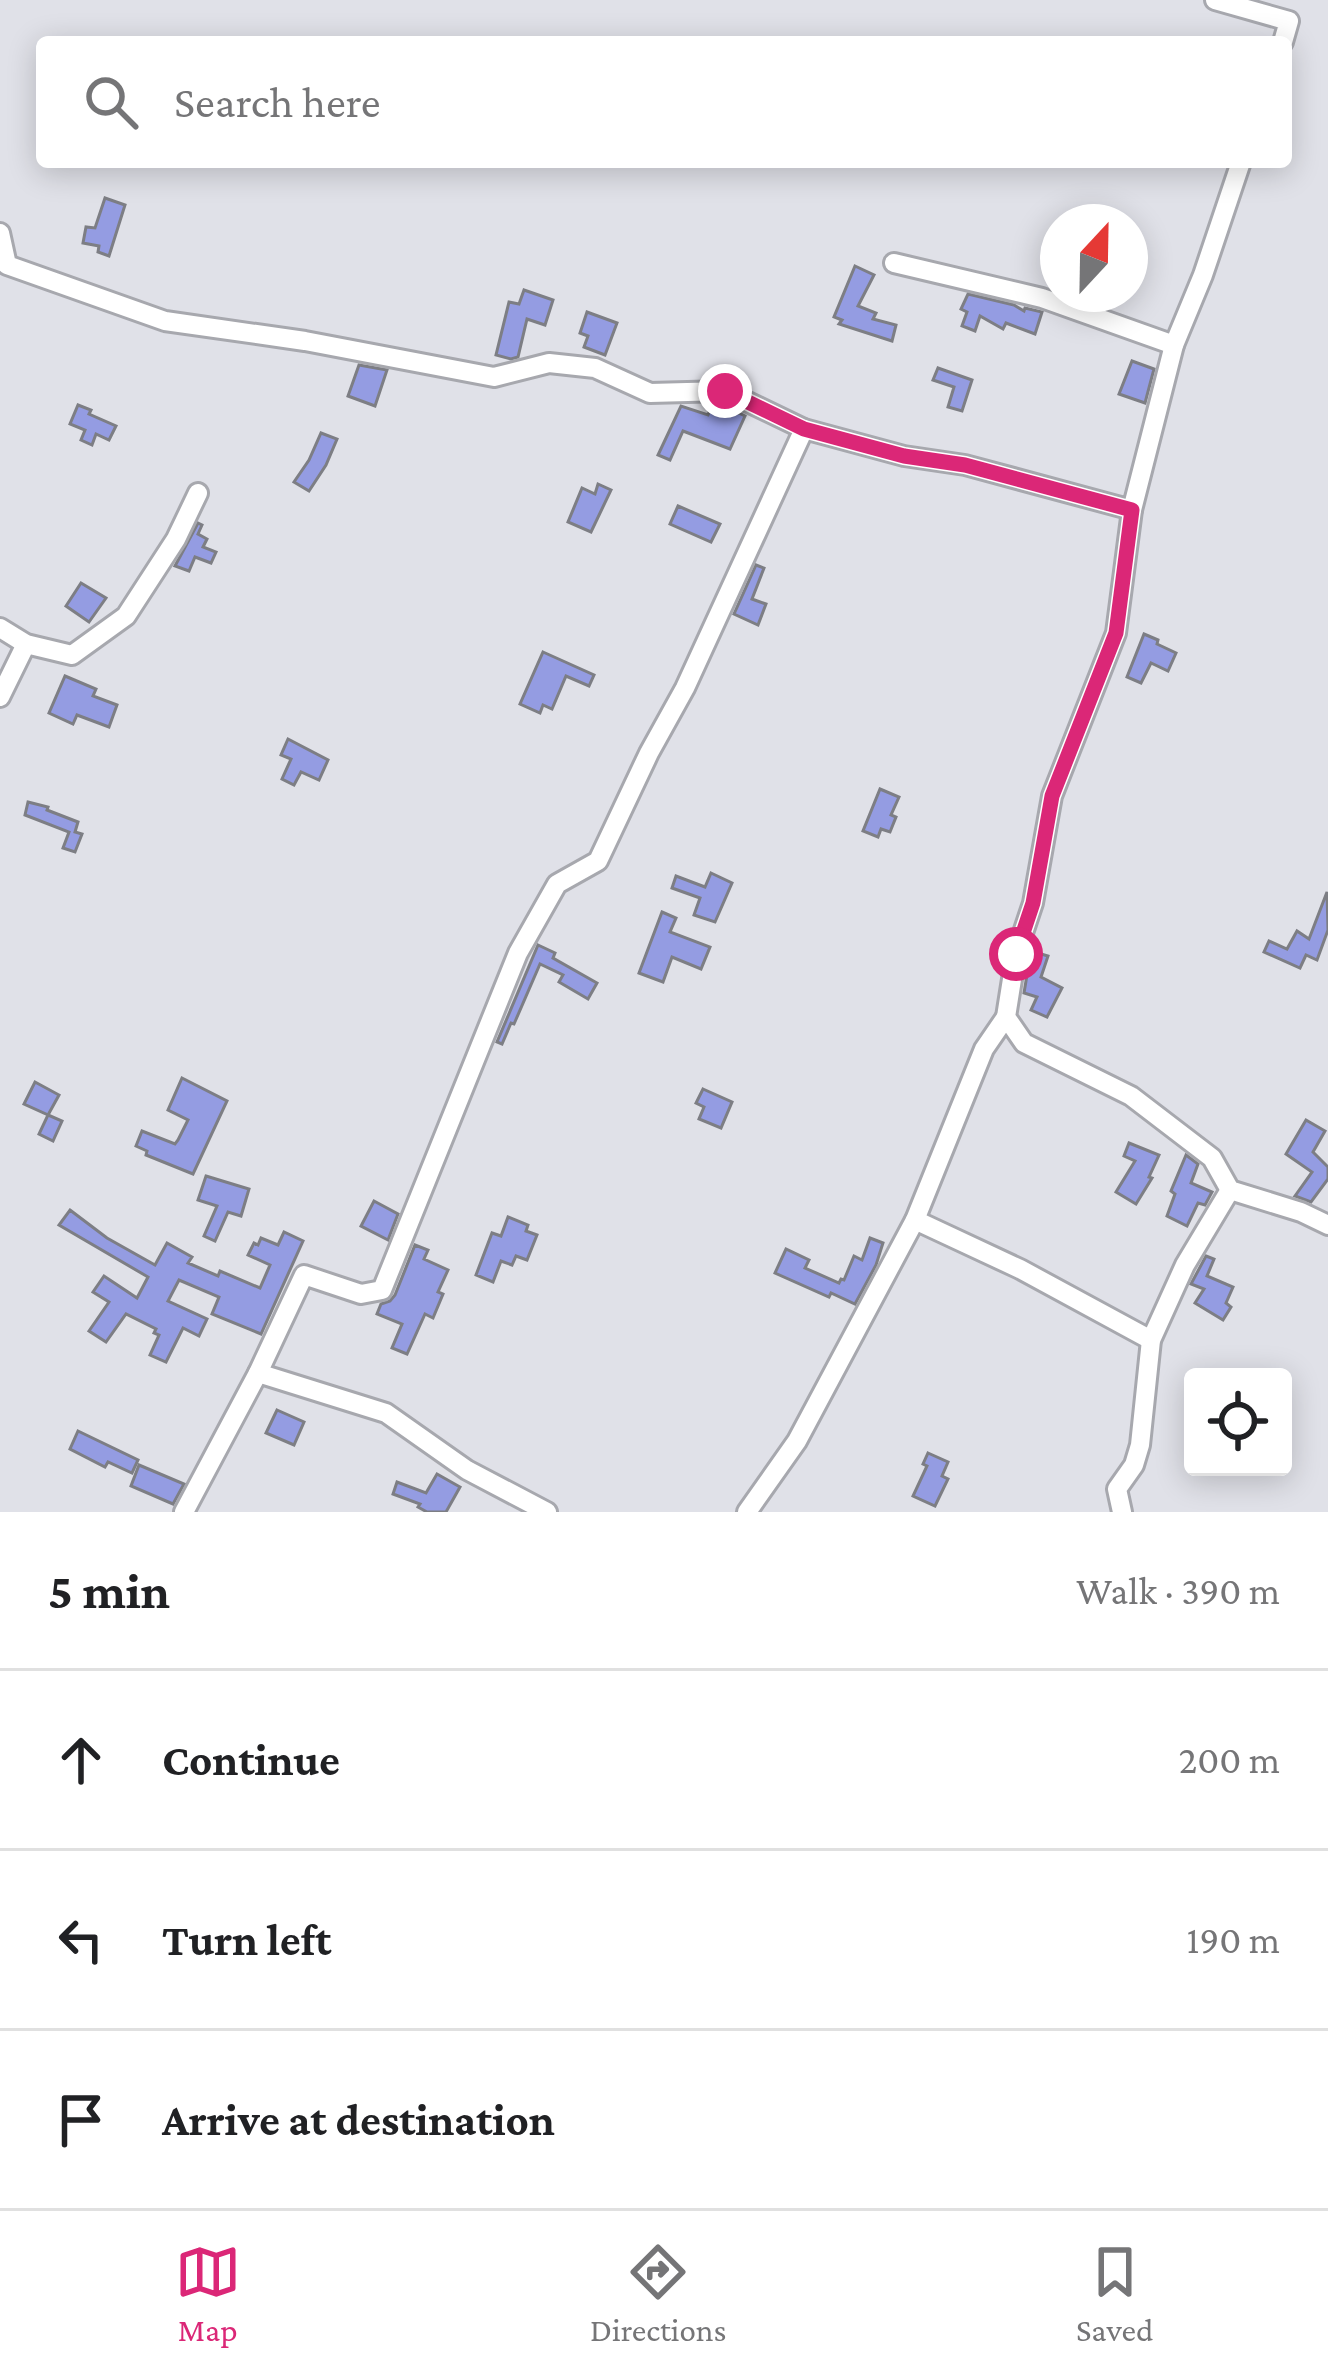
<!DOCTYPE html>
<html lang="en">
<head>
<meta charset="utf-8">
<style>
	body { margin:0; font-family:"Crimson Pro",serif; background:#f2f2f2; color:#202124 }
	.controls { position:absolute; right:36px; bottom:36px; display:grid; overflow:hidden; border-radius:12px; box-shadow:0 6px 30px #0003 }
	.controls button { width:108px; height:108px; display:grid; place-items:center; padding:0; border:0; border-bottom:3px solid #e0e0e0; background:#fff; color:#202124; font:60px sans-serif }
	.compass { position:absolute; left:1040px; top:204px; width:108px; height:108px; border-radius:50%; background:#fff; box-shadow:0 6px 30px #0003; rotate:22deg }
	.stop { position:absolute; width:36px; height:36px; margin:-27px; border:9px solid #db2777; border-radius:50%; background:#fff }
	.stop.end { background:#db2777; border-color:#fff; box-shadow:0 3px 12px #0008 }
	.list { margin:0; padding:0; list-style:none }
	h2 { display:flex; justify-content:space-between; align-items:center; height:156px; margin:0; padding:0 48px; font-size:51px }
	h2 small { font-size:39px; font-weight:400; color:#757577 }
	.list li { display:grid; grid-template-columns:78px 1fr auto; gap:36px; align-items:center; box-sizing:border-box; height:180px; padding:0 48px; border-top:3px solid #e0e0e0 }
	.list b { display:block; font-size:45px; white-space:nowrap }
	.list em { font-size:39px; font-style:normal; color:#757577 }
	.icon { flex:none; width:66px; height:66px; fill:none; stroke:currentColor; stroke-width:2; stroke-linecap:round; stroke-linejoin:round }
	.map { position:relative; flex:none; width:1328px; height:1512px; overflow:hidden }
	.search { position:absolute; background:#fff; box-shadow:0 6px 30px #0003; left:36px; right:36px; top:36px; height:132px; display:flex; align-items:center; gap:30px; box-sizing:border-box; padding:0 42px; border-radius:12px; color:#757577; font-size:45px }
	.sheet { height:696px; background:#fff }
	nav { display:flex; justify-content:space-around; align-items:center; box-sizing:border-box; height:168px; border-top:3px solid #e0e0e0; background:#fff; font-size:33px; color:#757577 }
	nav a { display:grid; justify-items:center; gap:6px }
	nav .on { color:#db2777 }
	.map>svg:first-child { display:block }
	.building { fill:#949ce2; stroke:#7d7e84; stroke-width:3 }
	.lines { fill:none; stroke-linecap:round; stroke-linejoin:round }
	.minor-casing { stroke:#a7a8ae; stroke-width:24 }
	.minor { stroke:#fff; stroke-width:18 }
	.route { stroke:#db2777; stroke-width:15 }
</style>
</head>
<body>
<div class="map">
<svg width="1328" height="1512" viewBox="0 0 1328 1512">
	<rect width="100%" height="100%" fill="#e0e1e8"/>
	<g class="building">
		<polygon points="105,198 125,205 109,256 98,252 99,246 83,243 86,227 95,228"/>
		<polygon points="855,266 874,275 858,306 876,313 873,319 896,325 892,341 839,324 842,320 834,317"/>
		<polygon points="524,290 553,300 545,325 527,319 518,357 511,359 496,355 509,302 519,304"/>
		<polygon points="968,294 1014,305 1024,311 1025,308 1042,312 1035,334 1006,323 1003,329 980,316 975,331 962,326 967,312 961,309"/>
		<polygon points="587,312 617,323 605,355 584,347 588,336 580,333"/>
		<polygon points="1132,361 1154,369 1145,403 1119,394"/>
		<polygon points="359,365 387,370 375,406 348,396"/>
		<polygon points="938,368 972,380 962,411 948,407 954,387 933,380"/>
		<polygon points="78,405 91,410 89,414 116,426 109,440 96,434 92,445 81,440 85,430 70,424"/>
		<polygon points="712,405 722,405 745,416 730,449 683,431 670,460 658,455 681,406 708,415"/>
		<polygon points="321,433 337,439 326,465 309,491 294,482 309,460"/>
		<polygon points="598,484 611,490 591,532 568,522 582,488 595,494"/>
		<polygon points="678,506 720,524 711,542 670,524"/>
		<polygon points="198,523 202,525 198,534 207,539 203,547 216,552 211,563 195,557 189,571 175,566"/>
		<polygon points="756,565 764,568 752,599 766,604 758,625 734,614"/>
		<polygon points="81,583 106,598 89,622 66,606"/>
		<polygon points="1144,634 1158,640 1157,644 1176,653 1168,671 1151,663 1141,683 1127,677"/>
		<polygon points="543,652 594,675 589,686 566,676 552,709 543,705 540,713 520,704"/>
		<polygon points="65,676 96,689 93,696 117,705 109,727 77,715 73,724 49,713"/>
		<polygon points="288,739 328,760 319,780 301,772 294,785 282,779 291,759 281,755"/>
		<polygon points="880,789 899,797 891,815 896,817 890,832 881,829 878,837 863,831"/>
		<polygon points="28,802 48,807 47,810 78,822 75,832 82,834 75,852 63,848 69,832 25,815"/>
		<polygon points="711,873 732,883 715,922 694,915 700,898 672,888 676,876 705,887"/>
		<polygon points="1327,892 1328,930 1317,960 1306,955 1300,968 1264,952 1269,941 1287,949 1297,931 1309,939"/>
		<polygon points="662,912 676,918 670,932 710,947 701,969 672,957 663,982 639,973"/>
		<polygon points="538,945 555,953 553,958 597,983 588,999 559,982 563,975 540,964 514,1024 511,1023 502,1044 497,1042"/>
		<polygon points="1031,951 1048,956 1041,977 1062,988 1047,1017 1031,1010 1037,997 1024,993"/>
		<polygon points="182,1078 227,1101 193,1174 146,1155 147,1151 136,1146 142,1131 175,1144 178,1140 188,1120 168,1110"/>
		<polygon points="35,1082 59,1095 48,1115 62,1121 53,1141 39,1134 48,1115 24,1104"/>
		<polygon points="703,1089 732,1102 721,1128 699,1119 704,1107 696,1103"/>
		<polygon points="1306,1120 1325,1131 1313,1152 1328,1167 1328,1179 1311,1202 1295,1196 1312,1172 1286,1154"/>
		<polygon points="1129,1143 1159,1155 1149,1177 1152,1178 1136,1204 1116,1192 1135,1161 1124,1156"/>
		<polygon points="1186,1155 1198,1164 1191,1183 1212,1192 1205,1205 1198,1203 1187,1226 1167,1216 1175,1194 1171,1191"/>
		<polygon points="206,1176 249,1189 241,1216 228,1212 215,1241 204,1236 217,1206 198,1200"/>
		<polygon points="374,1201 398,1214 388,1240 361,1226"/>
		<polygon points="70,1210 107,1238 155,1265 167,1243 192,1257 188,1263 218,1276 220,1271 260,1288 270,1265 248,1255 254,1243 258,1245 261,1238 278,1245 284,1232 303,1241 261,1334 212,1314 219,1297 179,1280 168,1301 207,1319 199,1336 183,1328 166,1362 150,1355 159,1335 154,1333 156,1329 126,1314 106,1342 89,1331 109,1302 93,1292 104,1276 137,1298 148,1277 59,1225"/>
		<polygon points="508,1217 528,1225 526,1231 537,1235 527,1260 516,1256 512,1265 501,1261 493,1282 476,1275 492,1233 501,1236"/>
		<polygon points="870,1238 883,1243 876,1265 855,1304 831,1293 829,1297 775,1273 786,1249 809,1260 805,1268 839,1283 841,1279 844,1280 854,1256 862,1260"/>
		<polygon points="415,1245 428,1250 424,1259 448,1270 438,1292 443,1294 433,1318 425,1314 407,1354 392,1348 402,1324 377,1314 381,1304 390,1301 395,1295"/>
		<polygon points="1206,1256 1214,1259 1207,1276 1233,1287 1226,1303 1231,1307 1223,1320 1195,1303 1204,1289 1191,1284"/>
		<polygon points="277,1410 304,1422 294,1445 266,1433"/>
		<polygon points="78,1431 138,1460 132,1473 108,1462 105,1467 70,1449"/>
		<polygon points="928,1453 948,1462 942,1476 948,1479 935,1506 913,1496 927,1466 923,1464"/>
		<polygon points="139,1465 184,1484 173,1504 131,1486"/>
		<polygon points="437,1474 460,1487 446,1512 427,1512 418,1507 420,1504 393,1494 397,1482 426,1493"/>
	</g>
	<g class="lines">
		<g class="minor-casing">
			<g id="minor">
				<polyline points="1215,0 1289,21 1283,42"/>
				<polyline points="0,233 7,265 165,321 305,341 494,377 549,363 595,368 650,393 725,391 804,429"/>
				<polyline points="894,263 1042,298 1174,345"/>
				<polyline points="1132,510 1116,633 1052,796 1033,903 1016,954 1006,1017 1024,1043 1131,1096 1212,1158 1230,1190 1301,1212 1328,1225"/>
				<polyline points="0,628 26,644 72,655 126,616 176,539 198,493"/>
				<polyline points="0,697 26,644"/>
				<polyline points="915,1220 1020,1269 1151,1340"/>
				<polyline points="258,1373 386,1413 467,1470 547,1512"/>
				<polyline points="184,1512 258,1373 304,1275 361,1294 382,1290 518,953 557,884 598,861 649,753 685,688 804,429 904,456 965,465 1132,510 1174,345 1203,275 1241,162"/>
				<polyline points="747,1512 797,1441 915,1220 984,1049 1006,1017"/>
				<polyline points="1122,1512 1117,1489 1134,1465 1140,1445 1151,1340 1185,1265 1230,1190"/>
			</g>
		</g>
		<use href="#minor" class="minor"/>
	</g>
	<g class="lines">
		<polyline class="route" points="725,391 804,429 904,456 965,465 1132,510 1116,633 1052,796 1033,903 1016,954"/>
	</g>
</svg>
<div class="controls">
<button><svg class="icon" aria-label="locate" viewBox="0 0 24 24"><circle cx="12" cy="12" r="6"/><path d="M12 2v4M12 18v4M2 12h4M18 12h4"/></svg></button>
</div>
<svg class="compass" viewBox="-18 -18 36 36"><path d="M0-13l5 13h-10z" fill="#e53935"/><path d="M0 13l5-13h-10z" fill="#757577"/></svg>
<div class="stop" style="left:1016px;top:954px"></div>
<div class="stop end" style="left:725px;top:391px"></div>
<div class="search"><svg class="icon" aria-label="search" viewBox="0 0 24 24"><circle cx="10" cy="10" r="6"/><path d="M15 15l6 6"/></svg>Search here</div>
</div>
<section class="sheet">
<h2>5 min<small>Walk · 390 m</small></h2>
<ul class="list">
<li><svg class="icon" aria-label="ahead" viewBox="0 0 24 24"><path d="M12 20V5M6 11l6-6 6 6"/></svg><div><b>Continue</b></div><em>200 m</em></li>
<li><svg class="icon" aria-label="left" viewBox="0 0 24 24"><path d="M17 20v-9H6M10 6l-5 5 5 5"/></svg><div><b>Turn left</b></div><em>190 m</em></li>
<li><svg class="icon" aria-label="arrive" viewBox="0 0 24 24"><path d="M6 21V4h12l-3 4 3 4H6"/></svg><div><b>Arrive at destination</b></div></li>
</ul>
</section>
<nav>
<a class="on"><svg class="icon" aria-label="map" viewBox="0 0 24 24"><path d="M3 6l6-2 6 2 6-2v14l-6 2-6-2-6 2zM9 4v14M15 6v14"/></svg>Map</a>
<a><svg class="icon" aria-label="directions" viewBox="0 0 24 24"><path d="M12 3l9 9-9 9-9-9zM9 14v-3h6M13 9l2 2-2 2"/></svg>Directions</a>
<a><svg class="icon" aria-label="saved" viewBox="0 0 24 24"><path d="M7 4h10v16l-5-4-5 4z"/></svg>Saved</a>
</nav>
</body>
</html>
